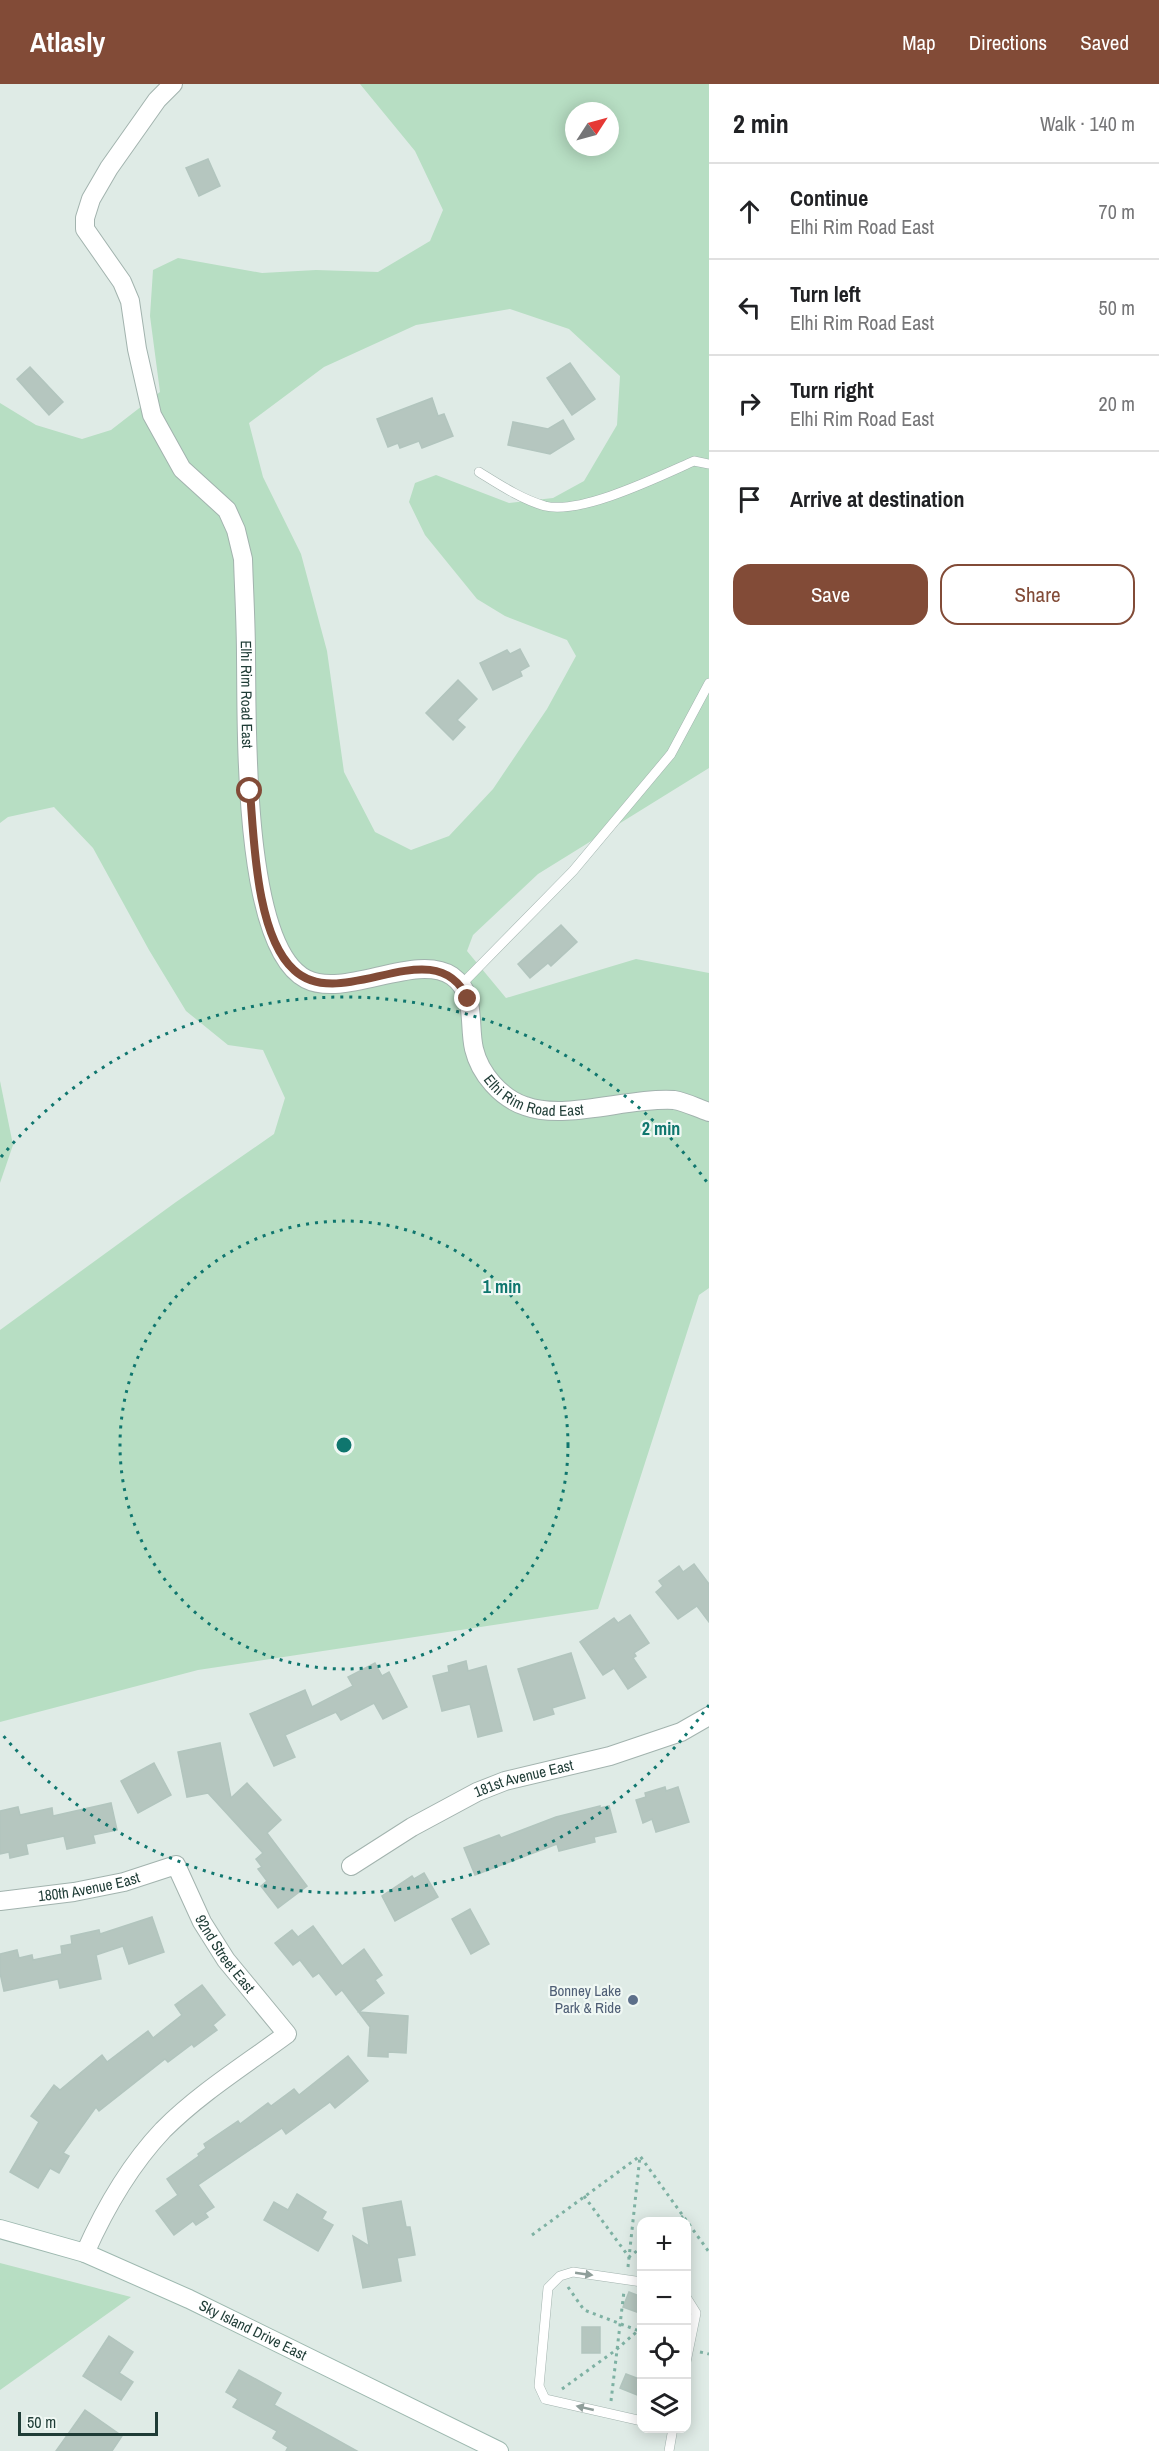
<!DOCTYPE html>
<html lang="en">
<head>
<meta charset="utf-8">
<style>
	body { margin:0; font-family:"Archivo Narrow",sans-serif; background:#f6f6f6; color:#202124 }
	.controls { position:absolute; right:18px; bottom:18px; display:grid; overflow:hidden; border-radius:12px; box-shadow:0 3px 15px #0003 }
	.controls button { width:54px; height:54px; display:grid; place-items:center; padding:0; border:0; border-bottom:2px solid #e0e0e0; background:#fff; color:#202124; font:30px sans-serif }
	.compass { position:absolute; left:565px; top:18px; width:54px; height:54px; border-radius:50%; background:#fff; box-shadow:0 3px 15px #0003; rotate:54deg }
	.scale { position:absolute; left:18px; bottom:15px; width:140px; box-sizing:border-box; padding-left:6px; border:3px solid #1f3c36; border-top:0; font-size:16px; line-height:21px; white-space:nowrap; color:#1f3c36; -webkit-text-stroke:4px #f0f8f4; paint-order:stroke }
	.stop { position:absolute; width:18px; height:18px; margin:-14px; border:4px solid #824b37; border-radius:50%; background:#fff }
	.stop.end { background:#824b37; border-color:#fff; box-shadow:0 2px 6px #0008 }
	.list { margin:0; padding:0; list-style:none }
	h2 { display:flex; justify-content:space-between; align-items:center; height:78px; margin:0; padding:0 24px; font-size:26px }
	h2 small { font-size:20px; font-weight:400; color:#757577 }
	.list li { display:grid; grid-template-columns:39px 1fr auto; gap:18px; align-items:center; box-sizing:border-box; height:96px; padding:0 24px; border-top:2px solid #e0e0e0 }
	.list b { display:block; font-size:22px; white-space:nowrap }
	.list p { margin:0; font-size:20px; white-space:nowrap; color:#757577 }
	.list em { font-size:20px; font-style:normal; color:#757577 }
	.actions { display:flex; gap:12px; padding:18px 24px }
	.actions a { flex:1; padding:14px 0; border:2px solid #824b37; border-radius:18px; text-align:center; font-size:21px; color:#824b37 }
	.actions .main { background:#824b37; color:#fff }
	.icon { flex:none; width:33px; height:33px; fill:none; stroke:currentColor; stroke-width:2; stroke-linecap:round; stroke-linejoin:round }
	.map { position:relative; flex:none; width:709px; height:2367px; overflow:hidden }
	header { display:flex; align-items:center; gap:36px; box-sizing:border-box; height:84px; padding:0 30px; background:#824b37; color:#fff }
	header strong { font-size:28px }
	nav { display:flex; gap:33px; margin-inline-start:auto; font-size:21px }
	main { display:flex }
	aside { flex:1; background:#fff }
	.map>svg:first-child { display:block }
	.green { fill:#b7dec3; fill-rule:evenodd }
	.building { fill:#b5c6bf; stroke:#b2c5be; stroke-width:1.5 }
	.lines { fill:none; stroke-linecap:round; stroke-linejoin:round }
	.lane-casing { stroke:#a2b3ae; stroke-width:10 }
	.street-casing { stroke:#a2b3ae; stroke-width:20 }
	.secondary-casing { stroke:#9db8af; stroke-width:20 }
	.path { stroke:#7eb1a3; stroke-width:3; stroke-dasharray:3 4.5; stroke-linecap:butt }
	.lane { stroke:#fff; stroke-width:9 }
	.street { stroke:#fff; stroke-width:18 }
	.secondary { stroke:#fff; stroke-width:18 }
	.oneway { fill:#8f9e9a }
	.route { stroke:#824b37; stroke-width:8 }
	.ring { fill:none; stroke:#0f766e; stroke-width:3; stroke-dasharray:3 6 }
	.service-dot { fill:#5c6f8a; stroke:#f0f8f4; stroke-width:2 }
	.labels { text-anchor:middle; stroke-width:4.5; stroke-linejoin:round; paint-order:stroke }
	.street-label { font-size:15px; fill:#1f3c36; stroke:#f0f8f4 }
	.service-label { font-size:15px; fill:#4e5e75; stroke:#f0f8f4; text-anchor:end }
	.centre { fill:#0f766e; stroke:#f0f8f4; stroke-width:3 }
	.ring-label { font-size:18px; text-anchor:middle; font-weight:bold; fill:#0f766e; stroke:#f0f8f4; stroke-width:4.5; stroke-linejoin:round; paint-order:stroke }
</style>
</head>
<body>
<header>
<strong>Atlasly</strong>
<nav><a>Map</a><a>Directions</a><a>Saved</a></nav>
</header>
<main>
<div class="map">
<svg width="709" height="2367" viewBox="0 0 709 2367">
	<rect width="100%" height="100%" fill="#dfebe6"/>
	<g class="green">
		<path d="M 360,0 L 709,0 L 709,684 L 538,790 L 473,851 L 467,867 L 506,914 L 636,875 L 709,889 L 709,1204 L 699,1211 L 598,1525 L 198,1586 L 0,1638 L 0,1246 L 176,1118 L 274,1050 L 285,1014 L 263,966 L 228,961 L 186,927 L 149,866 L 93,764 L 54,723 L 8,733 L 0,739 L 0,319 L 36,341 L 82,355 L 111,346 L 160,308 L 150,232 L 153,186 L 178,174 L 262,189 L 316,186 L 378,188 L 430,157 L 443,126 L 415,67 ZM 574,27 L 610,27 L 610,63 L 574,63 ZM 510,225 L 569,245 L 620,292 L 617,341 L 584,397 L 553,414 L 509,419 L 436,391 L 415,399 L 409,418 L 425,451 L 477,515 L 505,532 L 567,556 L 576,572 L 547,625 L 493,705 L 449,752 L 411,766 L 375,748 L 344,688 L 327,567 L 301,470 L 263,393 L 249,339 L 324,283 L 416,241 Z"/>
		<polygon points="0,997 13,1061 0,1099"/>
		<polygon points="0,2179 131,2213 0,2306"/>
	</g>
	<g class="building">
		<polygon points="208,75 220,102 199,112 186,84"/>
		<polygon points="570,279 595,315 572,331 547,294"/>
		<polygon points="30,283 63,318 49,331 17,295"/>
		<polygon points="432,314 438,332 444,330 453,352 422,364 419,357 400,364 398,359 388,363 377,335"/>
		<polygon points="563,336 574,355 550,370 508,361 513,338 548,345"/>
		<polygon points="520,565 529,582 520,587 522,592 493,606 480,579 507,566 510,570"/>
		<polygon points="458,596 477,615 457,636 465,643 453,656 426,629"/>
		<polygon points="561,841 577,858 551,882 548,879 530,894 518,880"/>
		<polygon points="694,1480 709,1500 709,1538 697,1522 678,1535 656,1508 663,1502 659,1497 679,1482 683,1488"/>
		<polygon points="630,1531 649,1559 634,1569 636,1572 633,1574 646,1593 628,1605 614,1584 603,1591 580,1558 614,1534 618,1539"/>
		<polygon points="571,1569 585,1614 552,1624 554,1630 534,1636 518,1585"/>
		<polygon points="466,1577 468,1587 486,1582 502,1647 478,1653 470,1620 442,1627 433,1592 449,1588 448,1582"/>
		<polygon points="375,1579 382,1592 389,1588 407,1623 383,1635 374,1619 341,1636 336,1628 285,1651 295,1673 274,1682 250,1630 305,1606 312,1623 353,1602 348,1593"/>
		<polygon points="220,1659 231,1714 247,1699 281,1736 267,1749 307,1802 278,1824 261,1802 267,1797 258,1785 262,1783 256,1775 263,1769 208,1709 187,1713 178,1668"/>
		<polygon points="154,1679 171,1711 138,1729 121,1697"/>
		<polygon points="665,1703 666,1707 678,1703 689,1738 656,1748 652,1735 643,1739 636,1716 646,1713 645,1709"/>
		<polygon points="111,1719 117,1746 93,1751 95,1759 67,1765 64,1752 26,1760 28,1770 10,1774 9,1768 0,1770 0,1727 18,1723 20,1731 52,1724 53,1732"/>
		<polygon points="600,1722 600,1724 609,1722 616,1748 594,1753 595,1758 559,1767 557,1760 475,1791 464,1764 499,1751 501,1754 556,1733"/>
		<polygon points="424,1789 438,1813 395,1837 382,1812 412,1792 414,1795"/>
		<polygon points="470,1825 489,1860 471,1870 452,1835"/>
		<polygon points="152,1833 164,1868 129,1880 123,1862 96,1871 101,1895 60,1904 58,1895 4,1907 0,1889 0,1870 17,1866 19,1874 32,1871 33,1876 62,1870 61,1862 72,1860 71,1852 99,1846 100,1850"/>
		<polygon points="313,1842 342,1882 364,1865 382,1891 375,1896 384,1909 359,1928 408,1932 406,1969 388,1968 388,1973 368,1972 370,1943 342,1906 336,1911 319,1889 313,1893 300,1876 293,1881 275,1859 292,1846 298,1853"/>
		<polygon points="202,1901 225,1931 213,1941 217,1946 194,1963 192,1960 168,1978 165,1975 99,2027 96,2023 63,2069 69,2072 59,2089 50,2084 38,2104 10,2088 39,2038 31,2032 54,2001 60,2006 102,1971 107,1978 148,1947 153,1954 182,1931 175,1921"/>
		<polygon points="348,1972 368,1997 335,2024 330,2018 286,2050 282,2044 198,2101 214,2123 205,2129 208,2133 196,2141 193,2137 174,2151 156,2127 178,2111 167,2095 199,2072 198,2070 206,2064 204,2060 238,2037 240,2040 268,2019 271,2022 294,2005 299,2011"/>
		<polygon points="297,2110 326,2128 322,2135 333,2141 318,2167 264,2136 274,2118 288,2126"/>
		<polygon points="401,2117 406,2143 410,2143 415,2171 397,2174 401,2197 363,2204 353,2152 369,2162 363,2124"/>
		<polygon points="629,2208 642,2213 642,2230 623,2223"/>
		<rect x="582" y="2243" width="18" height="26"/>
		<polygon points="109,2252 133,2268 119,2289 133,2298 121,2316 83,2292"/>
		<polygon points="239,2286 281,2309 274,2321 357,2367 286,2367 288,2363 273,2354 277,2347 233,2323 238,2315 226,2308"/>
		<polygon points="626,2290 642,2296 642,2313 620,2304"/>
		<polygon points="85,2326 122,2352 112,2367 56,2367"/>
	</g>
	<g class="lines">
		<g class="lane-casing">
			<g id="lane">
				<path d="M 479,388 C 500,401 521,415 545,422 C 581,431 660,392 694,377 L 709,380"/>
				<polyline points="462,900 573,787 671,670 709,599"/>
				<polyline points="642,2198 573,2188 560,2192 548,2204 539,2302 545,2315 642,2337"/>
				<polyline points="686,2213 696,2229 686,2278"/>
				<polyline points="669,2367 673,2344"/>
			</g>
		</g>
		<g class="street-casing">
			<g id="street">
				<path id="s1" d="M 173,0 L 157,16 L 109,84 L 91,115 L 85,134 L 85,145 L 122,198 L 130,217 L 137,265 L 152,331 L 182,385 L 227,426 L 236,446 L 243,475 C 244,508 246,540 246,573 C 247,639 242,862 306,895 C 345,915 416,868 452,892 C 477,910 468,939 474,965 C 480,990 501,1014 525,1022 C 566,1037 629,1013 674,1016 C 686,1018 697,1024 709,1028"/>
				<path id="s2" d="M 351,1782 L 412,1743 L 477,1708 L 505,1697 L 610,1672 L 681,1648 L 709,1632"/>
				<path id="s3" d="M 0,1817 L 74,1808 L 124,1798 L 176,1781 L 202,1838 L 226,1876 L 287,1950 C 245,1981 200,2009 163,2046 C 129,2082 105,2124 85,2169"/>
			</g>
		</g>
		<g class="secondary-casing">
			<g id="secondary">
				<path id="s4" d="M 0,2145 L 85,2169 L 189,2215 L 499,2367"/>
			</g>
		</g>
		<g class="path">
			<polyline points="584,2112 629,2173 642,2163"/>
			<polyline points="676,2138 683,2132"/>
			<polyline points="532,2151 640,2072 709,2168"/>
			<polyline points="628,2183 640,2072"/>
			<polyline points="568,2203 584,2226 642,2248"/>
			<polyline points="700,2268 709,2270"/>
			<polyline points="562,2305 616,2266 642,2243"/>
			<polyline points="611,2317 624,2207"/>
		</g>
		<use href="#lane" class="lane"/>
		<use href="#street" class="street"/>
		<use href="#secondary" class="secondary"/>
	</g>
	<defs><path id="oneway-solid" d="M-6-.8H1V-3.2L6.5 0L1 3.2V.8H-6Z" transform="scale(1.5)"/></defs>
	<g class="oneway">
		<use href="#oneway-solid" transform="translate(584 2190) rotate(8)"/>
		<use href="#oneway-solid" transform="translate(585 2324) rotate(-167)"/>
	</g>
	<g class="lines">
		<path class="route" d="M 250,707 C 254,755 256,852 294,886 C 342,931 435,843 468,915"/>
	</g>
	<g class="ring">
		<circle cx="344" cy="1361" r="224"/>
		<path d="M709 1621A448 448 0 0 1 1 1649M1 1073A448 448 0 0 1 709 1101"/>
	</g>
	<circle class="service-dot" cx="633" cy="1916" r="6"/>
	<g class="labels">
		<g class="street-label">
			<text dy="5" stroke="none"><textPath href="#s1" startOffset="684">Elhi Rim Road East</textPath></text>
			<text dy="5" stroke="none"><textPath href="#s1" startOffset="1296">Elhi Rim Road East</textPath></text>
			<text dy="5" stroke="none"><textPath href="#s2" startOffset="195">181st Avenue East</textPath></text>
			<text dy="5" stroke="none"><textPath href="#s3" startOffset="90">180th Avenue East</textPath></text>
			<text dy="5" stroke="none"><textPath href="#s3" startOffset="282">92nd Street East</textPath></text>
			<text dy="5" stroke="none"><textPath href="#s4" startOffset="273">Sky Island Drive East</textPath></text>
		</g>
		<g class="service-label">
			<text x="621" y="1912">Bonney Lake<tspan x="621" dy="17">Park &amp; Ride</tspan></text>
		</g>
	</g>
	<circle cx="344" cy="1361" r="9" class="centre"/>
	<g class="ring-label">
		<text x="661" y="1051">2 min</text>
		<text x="502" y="1209">1 min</text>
	</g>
</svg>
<div class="controls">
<button>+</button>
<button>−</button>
<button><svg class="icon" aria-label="locate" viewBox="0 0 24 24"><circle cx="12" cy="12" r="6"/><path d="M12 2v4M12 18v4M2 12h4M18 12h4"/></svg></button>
<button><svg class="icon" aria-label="layers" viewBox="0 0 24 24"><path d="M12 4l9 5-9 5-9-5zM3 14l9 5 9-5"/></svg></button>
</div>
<svg class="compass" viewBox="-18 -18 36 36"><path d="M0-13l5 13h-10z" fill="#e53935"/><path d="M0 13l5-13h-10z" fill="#757577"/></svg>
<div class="scale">50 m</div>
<div class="stop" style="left:250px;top:707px"></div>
<div class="stop end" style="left:468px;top:915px"></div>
</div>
<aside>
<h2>2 min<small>Walk · 140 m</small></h2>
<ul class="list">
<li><svg class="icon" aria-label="ahead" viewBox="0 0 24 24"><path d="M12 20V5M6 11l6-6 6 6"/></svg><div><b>Continue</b><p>Elhi Rim Road East</p></div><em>70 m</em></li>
<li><svg class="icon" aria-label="left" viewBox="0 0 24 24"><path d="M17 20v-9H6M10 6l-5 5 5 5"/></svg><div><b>Turn left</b><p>Elhi Rim Road East</p></div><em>50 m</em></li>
<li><svg class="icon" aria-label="right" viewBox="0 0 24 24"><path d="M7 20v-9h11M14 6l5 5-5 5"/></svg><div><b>Turn right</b><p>Elhi Rim Road East</p></div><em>20 m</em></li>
<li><svg class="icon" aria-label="arrive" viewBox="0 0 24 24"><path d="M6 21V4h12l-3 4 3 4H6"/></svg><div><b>Arrive at destination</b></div></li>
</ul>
<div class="actions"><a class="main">Save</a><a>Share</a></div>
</aside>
</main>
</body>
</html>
